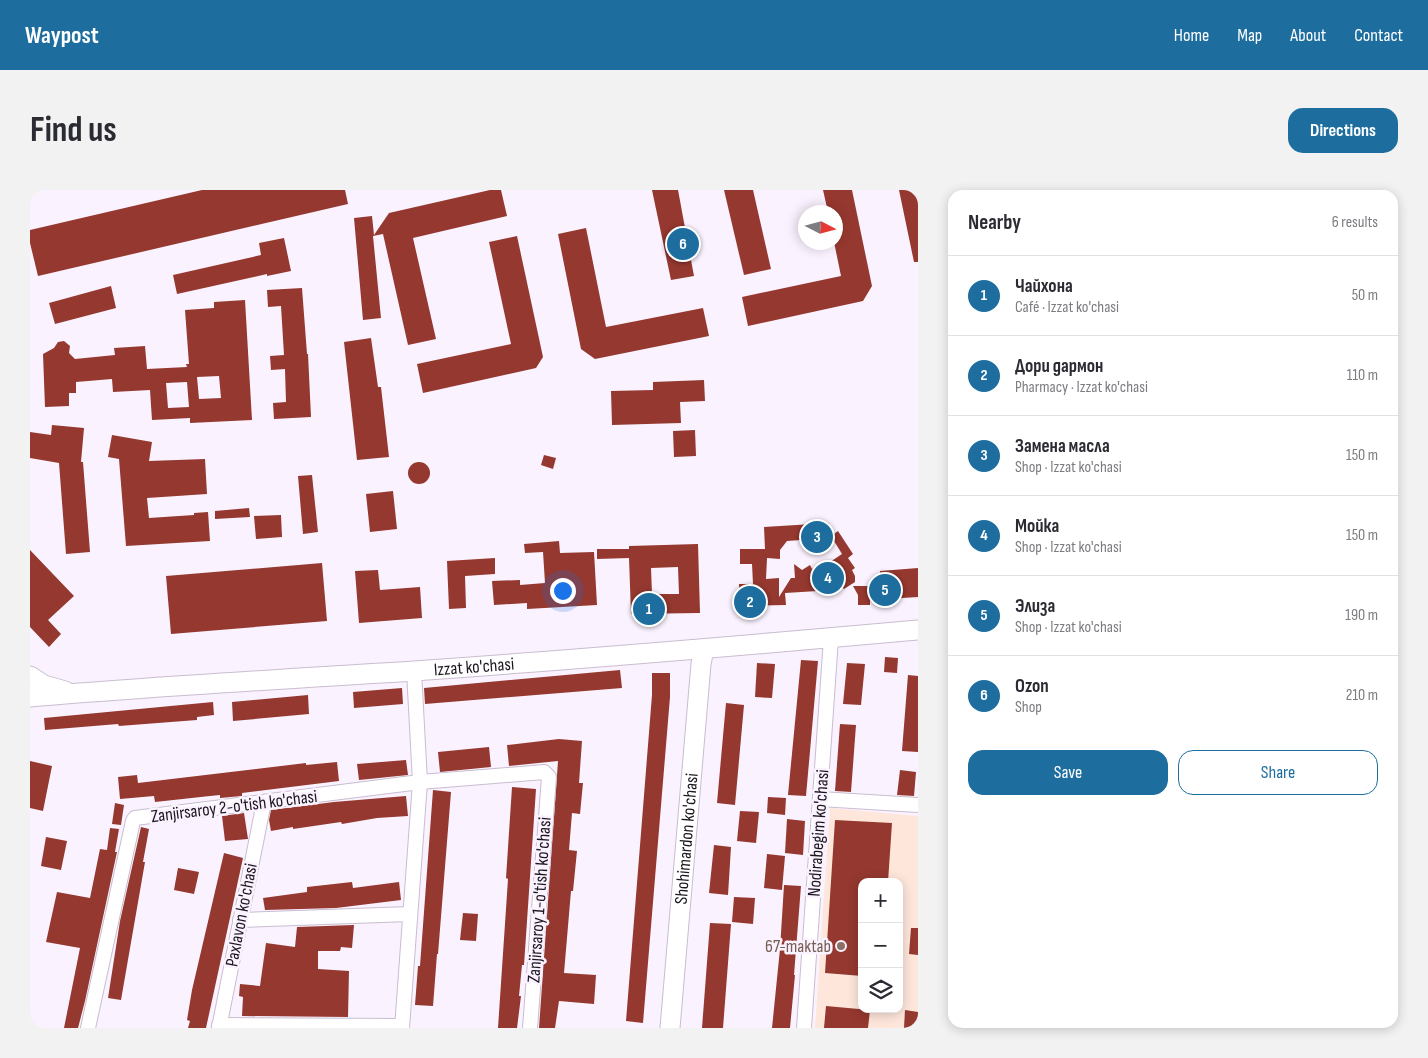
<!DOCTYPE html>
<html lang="en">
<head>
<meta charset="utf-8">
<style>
	body { margin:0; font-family:"Sofia Sans Condensed",sans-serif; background:#f2f2f3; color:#2b2b33 }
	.controls { position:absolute; right:15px; bottom:15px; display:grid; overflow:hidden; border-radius:10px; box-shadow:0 2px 12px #0003 }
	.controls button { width:45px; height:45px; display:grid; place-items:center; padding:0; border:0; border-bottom:1px solid #e1e1e2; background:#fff; color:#2b2b33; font:25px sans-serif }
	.compass { position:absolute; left:768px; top:15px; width:45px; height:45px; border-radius:50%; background:#fff; box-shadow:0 2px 12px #0003; rotate:96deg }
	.you { position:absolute; left:532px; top:400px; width:18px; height:18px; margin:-12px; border:4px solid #fff; border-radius:50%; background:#1a73e8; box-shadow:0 0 0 8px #1a73e833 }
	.badge { display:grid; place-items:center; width:32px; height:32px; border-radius:50%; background:#1d6e9f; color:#fff; font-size:16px; font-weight:700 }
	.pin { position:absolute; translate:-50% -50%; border:2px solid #fff; box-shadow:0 1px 5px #0006 }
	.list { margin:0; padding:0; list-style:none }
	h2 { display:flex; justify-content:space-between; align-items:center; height:65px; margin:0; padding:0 20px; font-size:21px }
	h2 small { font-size:16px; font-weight:400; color:#7c7c81 }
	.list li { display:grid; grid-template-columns:32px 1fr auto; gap:15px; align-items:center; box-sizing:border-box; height:80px; padding:0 20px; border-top:1px solid #e1e1e2 }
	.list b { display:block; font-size:19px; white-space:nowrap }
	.list p { margin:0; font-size:16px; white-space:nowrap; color:#7c7c81 }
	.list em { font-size:16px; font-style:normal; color:#7c7c81 }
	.actions { display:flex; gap:10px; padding:15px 20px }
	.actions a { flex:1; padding:11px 0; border:1px solid #1d6e9f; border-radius:15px; text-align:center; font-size:18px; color:#1d6e9f }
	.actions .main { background:#1d6e9f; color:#fff }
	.icon { flex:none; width:28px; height:28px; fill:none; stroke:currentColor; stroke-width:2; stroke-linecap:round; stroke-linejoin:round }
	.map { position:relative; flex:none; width:888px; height:838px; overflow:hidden; border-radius:15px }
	header { display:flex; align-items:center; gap:30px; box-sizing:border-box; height:70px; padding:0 25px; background:#1d6e9f; color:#fff }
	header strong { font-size:24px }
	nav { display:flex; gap:28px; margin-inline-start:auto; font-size:18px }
	.intro { display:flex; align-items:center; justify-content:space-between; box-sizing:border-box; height:120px; padding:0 30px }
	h1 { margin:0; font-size:35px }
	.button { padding:12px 22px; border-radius:15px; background:#1d6e9f; color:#fff; font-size:18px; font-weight:700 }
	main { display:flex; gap:30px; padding:0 30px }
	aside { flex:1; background:#fff; border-radius:15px; box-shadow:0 2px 12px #0003 }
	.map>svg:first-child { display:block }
	.education { fill:#fee6db; fill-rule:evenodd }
	.building { fill:#95382f; fill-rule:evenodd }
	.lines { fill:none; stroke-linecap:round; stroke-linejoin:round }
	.street-casing { stroke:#c9bdd0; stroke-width:16 }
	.secondary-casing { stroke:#c9bdd0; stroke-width:21 }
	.street { stroke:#fff; stroke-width:14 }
	.secondary { stroke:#fff; stroke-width:19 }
	.education-dot { fill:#8d6e63; stroke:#faf2fe; stroke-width:2 }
	.labels { text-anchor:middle; stroke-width:5; stroke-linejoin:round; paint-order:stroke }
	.street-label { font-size:18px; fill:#1c171e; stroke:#faf2fe }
	.education-label { font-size:18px; fill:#785e54; stroke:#faf2fe; text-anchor:end }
</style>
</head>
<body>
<header>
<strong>Waypost</strong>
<nav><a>Home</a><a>Map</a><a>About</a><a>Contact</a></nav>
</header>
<div class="intro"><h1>Find us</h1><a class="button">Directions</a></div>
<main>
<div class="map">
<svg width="888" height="838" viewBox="0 0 888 838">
	<rect width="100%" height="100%" fill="#faf2fe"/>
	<path class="education" d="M 800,618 L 888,626 L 888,838 L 785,838 ZM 832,692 L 869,692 L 869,819 L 832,819 Z"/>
	<g class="building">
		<polygon points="172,0 315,0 318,14 8,86 0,53 0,40"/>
		<polygon points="460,0 471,0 477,26 383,48 406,149 378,155 353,44 343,46 351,128 333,130 324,28 342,26 344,45 359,23"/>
		<polygon points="622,0 648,0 664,86 641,90"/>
		<polygon points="694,0 723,0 741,79 714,85"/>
		<polygon points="793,0 822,0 842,96 833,111 718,136 712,107 811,86 804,52 806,52 806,22 798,22"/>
		<polygon points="869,0 888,0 888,72 884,72"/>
		<polygon points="556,38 576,137 673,118 679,146 565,169 551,159 528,44"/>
		<polygon points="487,46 513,167 506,178 393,203 387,174 481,154 459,52"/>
		<polygon points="254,48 261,81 237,86 237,84 147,104 143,85 231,65 229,53"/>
		<polygon points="81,96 86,118 25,134 19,113"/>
		<polygon points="272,98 277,164 278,164 281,227 244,229 243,213 256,212 255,179 241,180 240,166 254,165 251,116 238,117 237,100"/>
		<path d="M 215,110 L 222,230 L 160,233 L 160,228 L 122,230 L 120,200 L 83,202 L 82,189 L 46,192 L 46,203 L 39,203 L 39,216 L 15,217 L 13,164 L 24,158 L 28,152 L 34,151 L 40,156 L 39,163 L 45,169 L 85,165 L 84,158 L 115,156 L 117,179 L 157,177 L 156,174 L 159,174 L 155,120 L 184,118 L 184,112 ZM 189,186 L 191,208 L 169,209 L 167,187 ZM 157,192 L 159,217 L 138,218 L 136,193 Z"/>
		<polygon points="341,148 348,197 351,197 359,267 327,270 314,152"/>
		<polygon points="674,190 675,211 650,212 651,233 582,235 581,201 623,200 623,192"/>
		<polygon points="22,235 54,238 51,272 53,272 60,362 36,364 29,273 0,268 0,242 21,245"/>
		<polygon points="665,240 666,266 644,267 643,241"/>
		<polygon points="82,245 122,252 119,271 175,269 177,304 117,308 119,328 164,325 164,323 178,322 180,351 96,356 89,269 78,267"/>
		<polygon points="514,265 526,268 523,279 511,275"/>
		<circle cx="389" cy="283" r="11"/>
		<polygon points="282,285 288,342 273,344 268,286"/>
		<polygon points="363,301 367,339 340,342 336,304"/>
		<polygon points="219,318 220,327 185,329 185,321"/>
		<polygon points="251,325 252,347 226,349 224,326"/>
		<polygon points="799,333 800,348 757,351 750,360 750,369 737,368 736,389 749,388 749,407 761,388 765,388 764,374 772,380 780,375 782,379 789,374 791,378 812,364 801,346 808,341 823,364 818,368 825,378 822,380 825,386 825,392 814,399 811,396 804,400 755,403 756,415 710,416 709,394 723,394 722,374 710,374 710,359 735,359 734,337"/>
		<polygon points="529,351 530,363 564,362 567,415 497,419 497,413 464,415 462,391 490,390 490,395 515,393 513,362 495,363 494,354"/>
		<path d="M 668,354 L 670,423 L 601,424 L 599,368 L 567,369 L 567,359 L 599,359 L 599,356 ZM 648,377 L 649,404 L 622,404 L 621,378 Z"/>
		<polygon points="0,360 44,406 18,430 31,444 19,457 0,437"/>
		<polygon points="465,368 465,384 435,386 436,418 419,419 417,371"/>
		<polygon points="292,373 297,431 141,444 136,386"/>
		<polygon points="888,378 888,407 840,410 840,415 828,415 828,405 823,396 851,396 850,381"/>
		<polygon points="348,380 350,400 390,397 392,428 329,433 325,381"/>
		<polygon points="855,467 868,468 867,483 854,482"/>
		<polygon points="771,470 788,471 776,606 758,605"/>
		<polygon points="727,473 745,474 742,508 725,507"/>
		<polygon points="817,473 835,474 831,515 813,514"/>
		<polygon points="590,480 592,498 395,514 394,498"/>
		<polygon points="622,483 640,483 640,507 613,833 596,831 622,505"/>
		<polygon points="878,485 888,486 888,562 872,561"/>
		<polygon points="372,498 373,514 324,518 323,502"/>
		<polygon points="278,505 279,524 203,531 202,512"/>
		<polygon points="183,512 184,525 167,527 167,530 89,536 88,534 15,540 14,528"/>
		<polygon points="696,513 714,515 705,615 687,613"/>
		<polygon points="810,534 826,535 821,602 805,601"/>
		<polygon points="529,549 552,551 549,593 553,593 550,624 542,623 539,660 547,661 543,701 541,701 534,783 566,785 564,814 529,811 525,838 509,838 528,571 479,576 477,555"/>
		<polygon points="459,557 461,577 410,582 408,562"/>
		<polygon points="376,570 378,585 329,590 327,574"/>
		<polygon points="0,571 22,576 13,621 0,618"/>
		<polygon points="307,572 309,591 212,603 212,606 190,608 190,605 180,606 125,612 124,606 90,609 88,587 107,585 108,593 276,573 276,575"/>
		<polygon points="870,580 886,582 884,606 867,605"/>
		<polygon points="482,597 506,599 494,775 492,775 489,806 491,806 487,838 468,838 478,689 476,688"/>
		<polygon points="403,600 421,602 408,764 407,764 403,816 385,815 388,776 390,776"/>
		<polygon points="376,606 378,626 347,628 312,634 311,632 263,639 263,637 241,641 239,630 241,620 304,612"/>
		<polygon points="738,607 756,608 755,625 737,623"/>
		<polygon points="85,613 94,615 91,635 82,634"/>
		<polygon points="710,621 729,622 726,653 707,651"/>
		<polygon points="214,623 218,649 195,651 192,626"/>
		<polygon points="757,629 775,631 773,665 755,663"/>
		<polygon points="805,630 862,633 858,692 832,692 832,786 795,783"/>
		<polygon points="111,637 119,639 113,672 115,672 91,810 78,808 90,731"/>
		<polygon points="80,638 89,639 85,662 87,662 55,811 48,838 34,838 50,758 16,752 27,702 60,708 70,659 77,660"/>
		<polygon points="16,647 37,651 31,680 11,676"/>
		<polygon points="684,655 701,657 698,705 679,703"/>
		<polygon points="194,663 213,668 176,838 158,838 160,831 157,830 162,800"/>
		<polygon points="737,664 755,666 752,700 734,698"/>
		<polygon points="148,678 169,682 164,704 144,700"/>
		<polygon points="322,692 323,698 369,692 371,710 306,718 235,720 233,708 277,702 277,697"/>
		<polygon points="754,695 771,696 764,785 765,785 760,838 742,838 750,759"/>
		<polygon points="704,707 725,708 723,734 702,732"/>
		<polygon points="433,723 448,724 446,751 430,750"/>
		<polygon points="680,733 701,734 693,838 672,838"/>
		<polygon points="324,735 322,758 311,757 310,761 288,761 288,779 319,781 318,827 212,826 213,807 209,806 210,794 230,796 236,753 265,757 267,737"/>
		<polygon points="881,738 888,738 888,765 879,764"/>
		<polygon points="796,816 840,820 838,838 794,838"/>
		<polygon points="875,820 888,822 888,838 874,838"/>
	</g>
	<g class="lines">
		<g class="street-casing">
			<g id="street">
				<polyline points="790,609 888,615"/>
				<polyline points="210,730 380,724"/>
				<polyline points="189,835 372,836"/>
				<polyline points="58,838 103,631 105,628 390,592 514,582 519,587 500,838"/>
				<polyline points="189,838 234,612"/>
				<polyline points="372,838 390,592 384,481"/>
				<polyline points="774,838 801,448"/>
			</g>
		</g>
		<g class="secondary-casing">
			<g id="secondary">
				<polyline points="0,486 14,495 35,501"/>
				<path id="s1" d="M 0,507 C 128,496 256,489 384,481 C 552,469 720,455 888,440"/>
				<path id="s2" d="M 640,838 L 671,474 L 674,459"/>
			</g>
		</g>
		<use href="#street" class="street"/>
		<use href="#secondary" class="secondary"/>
	</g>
	<circle class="education-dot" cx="811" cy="756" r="5"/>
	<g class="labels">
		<g class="street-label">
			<text dy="6" stroke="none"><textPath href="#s1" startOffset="445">Izzat ko'chasi</textPath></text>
			<text transform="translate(204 616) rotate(-7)" y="6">Zanjirsaroy 2-o'tish ko'chasi</text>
			<text transform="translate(788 643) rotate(-86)" y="6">Nodirabegim ko'chasi</text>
			<text dy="6" stroke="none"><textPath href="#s2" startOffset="190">Shohimardon ko'chasi</textPath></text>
			<text transform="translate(509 710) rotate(-86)" y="6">Zanjirsaroy 1-o'tish ko'chasi</text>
			<text transform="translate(211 725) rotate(-79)" y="6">Paxlavon ko'chasi</text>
		</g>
		<g class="education-label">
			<text x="801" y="762">67-maktab</text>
		</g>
	</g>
</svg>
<div class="controls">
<button>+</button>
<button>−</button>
<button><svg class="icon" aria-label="layers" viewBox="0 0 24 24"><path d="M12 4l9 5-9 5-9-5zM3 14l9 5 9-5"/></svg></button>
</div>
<svg class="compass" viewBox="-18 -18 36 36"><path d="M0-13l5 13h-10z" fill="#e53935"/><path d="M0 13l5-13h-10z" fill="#7c7c81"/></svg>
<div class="you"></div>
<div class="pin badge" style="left:619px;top:419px">1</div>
<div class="pin badge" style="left:720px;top:412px">2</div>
<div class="pin badge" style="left:787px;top:347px">3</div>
<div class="pin badge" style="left:798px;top:388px">4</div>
<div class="pin badge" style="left:855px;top:400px">5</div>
<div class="pin badge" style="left:653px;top:54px">6</div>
</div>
<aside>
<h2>Nearby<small>6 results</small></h2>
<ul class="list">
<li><span class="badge">1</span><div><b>Чайхона</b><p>Café · Izzat ko'chasi</p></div><em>50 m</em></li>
<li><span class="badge">2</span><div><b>Дори дармон</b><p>Pharmacy · Izzat ko'chasi</p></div><em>110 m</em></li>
<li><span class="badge">3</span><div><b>Замена масла</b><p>Shop · Izzat ko'chasi</p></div><em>150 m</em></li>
<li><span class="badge">4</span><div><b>Мойка</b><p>Shop · Izzat ko'chasi</p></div><em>150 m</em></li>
<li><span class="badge">5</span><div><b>Элиза</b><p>Shop · Izzat ko'chasi</p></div><em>190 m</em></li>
<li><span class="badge">6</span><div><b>Ozon</b><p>Shop</p></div><em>210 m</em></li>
</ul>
<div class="actions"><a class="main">Save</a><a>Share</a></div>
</aside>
</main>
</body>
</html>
